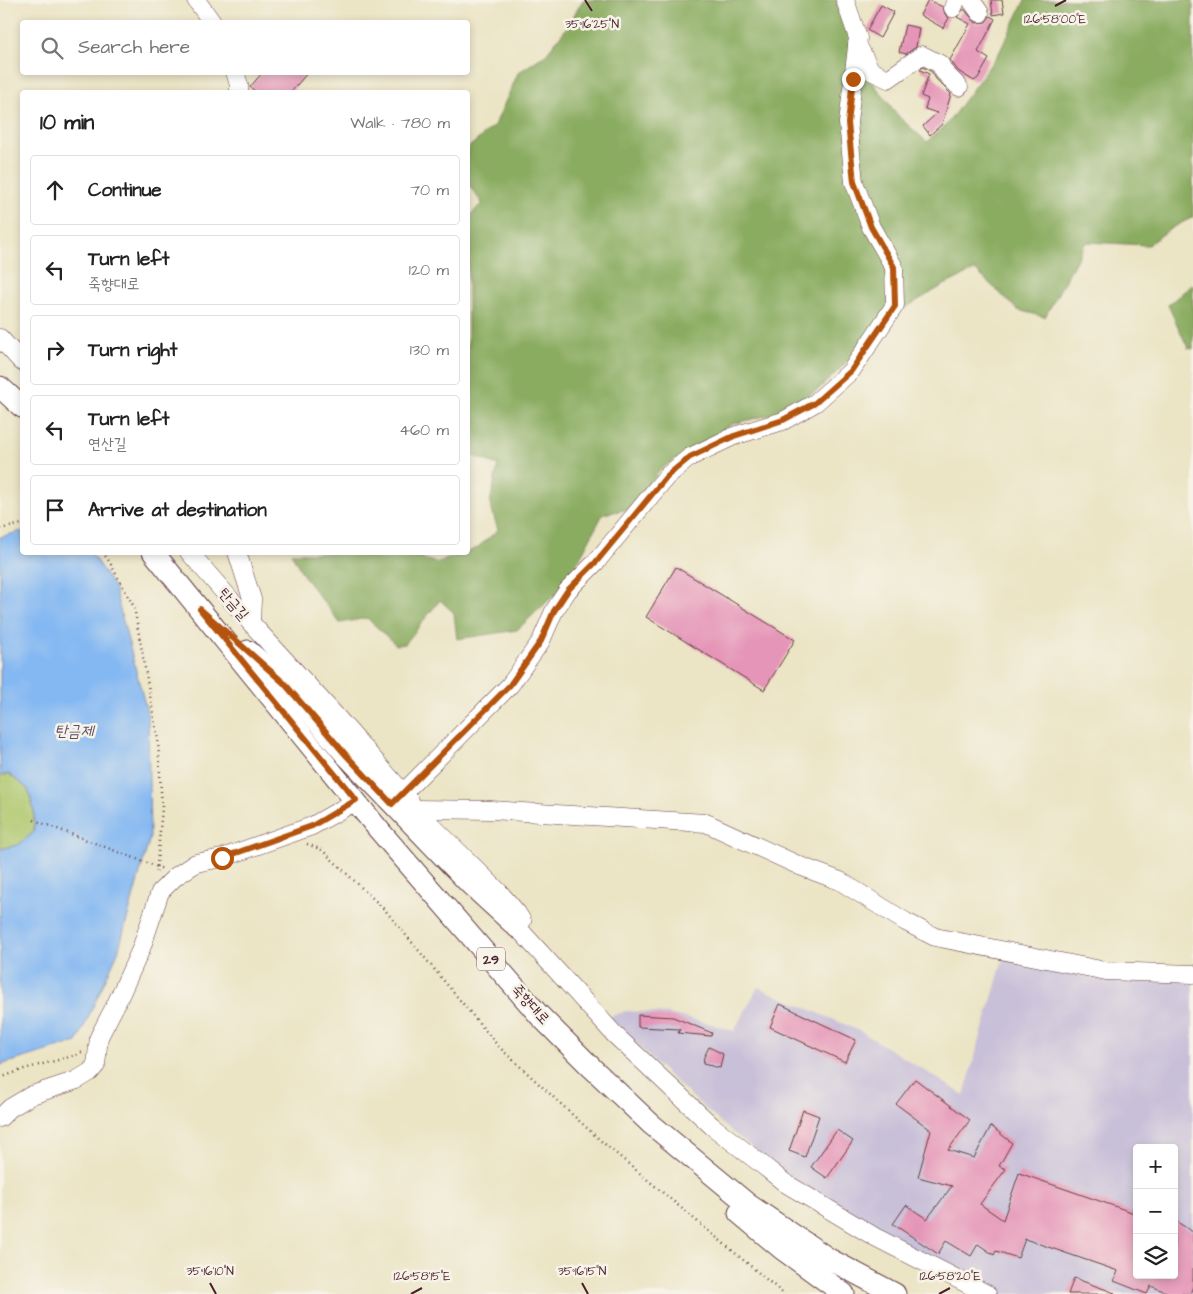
<!DOCTYPE html>
<html lang="en">
<head>
<meta charset="utf-8">
<style>
	body { margin:0; font-family:"Architects Daughter","Poor Story",sans-serif; background:#f6f6f6; color:#222 }
	.controls { position:absolute; right:15px; bottom:15px; display:grid; overflow:hidden; border-radius:5px; box-shadow:0 2px 8px #0003 }
	.controls button { width:45px; height:45px; display:grid; place-items:center; padding:0; border:0; border-bottom:1px solid #e0e0e0; background:#fff; color:#222; font:25px sans-serif }
	.stop { position:absolute; width:15px; height:15px; margin:-11px; border:4px solid #b45309; border-radius:50%; background:#fff }
	.stop.end { background:#b45309; border-color:#fff; box-shadow:0 1px 5px #0008 }
	.list { margin:0; padding:0; list-style:none }
	h2 { display:flex; justify-content:space-between; align-items:center; height:65px; margin:0; padding:0 20px; font-size:21px }
	h2 small { font-size:16px; font-weight:400; color:#767676 }
	.list li { display:grid; grid-template-columns:32px 1fr auto; gap:15px; align-items:center; box-sizing:border-box; height:70px; margin:0 10px 10px; padding:0 10px; border:1px solid #e0e0e0; border-radius:5px }
	.list b { display:block; font-size:19px; white-space:nowrap }
	.list p { margin:0; font-size:16px; white-space:nowrap; color:#767676 }
	.list em { font-size:16px; font-style:normal; color:#767676 }
	.icon { flex:none; width:28px; height:28px; fill:none; stroke:currentColor; stroke-width:2; stroke-linecap:round; stroke-linejoin:round }
	.map { position:relative; flex:none; width:1193px; height:1294px; overflow:hidden }
	.search { position:absolute; background:#fff; box-shadow:0 2px 8px #0003; left:20px; top:20px; width:450px; height:55px; display:flex; align-items:center; gap:12px; box-sizing:border-box; padding:0 18px; border-radius:5px; color:#767676; font-size:19px }
	.panel { position:absolute; background:#fff; box-shadow:0 2px 8px #0003; left:20px; top:90px; width:450px; height:465px; border-radius:5px }
	.map>svg:first-child { display:block }
	.industrial { fill:#c8bfd8; fill-rule:evenodd }
	.green { fill:#aec76d; stroke:#7c734c }
	.forest { fill:#8aac60; stroke:#6a6646 }
	.water { fill:#84b8f2; stroke:#676c8e }
	.building { fill:#e595b7 }
	.lines { fill:none; stroke-linecap:round; stroke-linejoin:round }
	.minor-casing { stroke:#623d42; stroke-width:19 }
	.major-casing { stroke:#623d42; stroke-width:23 }
	.path { stroke:#623d42; stroke-width:2.5; stroke-dasharray:1 4; stroke-linecap:butt }
	.minor { stroke:#fff; stroke-width:18 }
	.major { stroke:#fff; stroke-width:21 }
	.route { stroke:#b45309; stroke-width:6 }
	.ticks { fill:none; stroke:#4a1f2b; stroke-width:2 }
	.labels { text-anchor:middle; stroke-width:5; stroke-linejoin:round; paint-order:stroke }
	.shield { fill:#f7f3e8; stroke:#7e5f64; stroke-width:1 }
	.shield-label { font-size:14px; font-weight:bold; fill:#4a1f2b }
	.street-label { font-size:15px; fill:#4a1f2b; stroke:#f7f3e8 }
	.water-label { font-size:16px; font-style:italic; fill:#5b4d67; stroke:#f7f3e8 }
	.ticks-label { font-size:12px; text-anchor:middle; fill:#4a1f2b; stroke:#f7f3e8; stroke-width:5; stroke-linejoin:round; paint-order:stroke }
</style>
</head>
<body>
<div class="map">
<svg width="1193" height="1294" viewBox="0 0 1193 1294">
	<rect width="100%" height="100%" fill="#f7f3e8"/>
	<filter id="ink" filterUnits="userSpaceOnUse"><feTurbulence type="fractalNoise" baseFrequency=".02" numOctaves="2"/><feDisplacementMap in="SourceGraphic" scale="10" xChannelSelector="R" yChannelSelector="G"/><feConvolveMatrix kernelMatrix="1 2 1 2 8 2 1 2 1" color-interpolation-filters="sRGB"/></filter>
	<filter id="wash" filterUnits="userSpaceOnUse"><feTurbulence type="fractalNoise" baseFrequency=".0096" numOctaves="4" result="noise"/><feDisplacementMap in="SourceGraphic" scale="20" xChannelSelector="R" yChannelSelector="G"/><feGaussianBlur stdDeviation="1.12" result="paint"/><feColorMatrix in="noise" values="0 0 0 0 0 0 0 0 0 0 0 0 0 0 0 0 0 1.4 0 .05"/><feComposite in="paint" operator="in"/></filter>
	<g filter="url(#wash)">
		<rect width="100%" height="100%" fill="#ebe4c5"/>
		<path class="industrial" d="M 1003,959 L 1099,979 L 1148,982 L 1180,979 L 1193,979 L 1193,1294 L 1003,1294 L 874,1231 L 789,1177 L 721,1123 L 655,1063 L 609,1017 L 626,1011 L 669,1014 L 711,1024 L 734,1031 L 758,987 L 862,1032 L 964,1095 ZM 1137,1148 L 1174,1148 L 1174,1275 L 1137,1275 Z"/>
		<polygon class="green" points="9,774 28,789 34,810 34,832 18,845 0,849 0,776"/>
		<g class="forest">
			<polygon points="583,0 836,0 847,18 866,74 900,118 927,142 947,124 999,53 1025,0 1193,0 1193,217 1170,229 1148,245 1086,242 1045,317 1018,310 975,270 944,285 901,310 819,389 778,413 732,424 662,468 629,509 603,514 566,584 517,630 457,639 454,613 440,600 405,644 396,645 367,618 340,623 305,578 291,553 408,553 436,563 468,552 477,548 498,530 490,503 498,465 468,454 468,218 482,203 468,184 468,148 495,125 518,73 546,54 565,30"/>
			<polygon points="1193,284 1193,349 1188,348 1168,305"/>
		</g>
		<polygon class="water" points="22,531 22,552 91,553 114,587 148,716 150,837 118,952 77,1042 0,1065 0,849 18,845 34,832 34,810 28,789 9,774 0,776 0,537"/>
		<g id="blocks">
			<g class="building">
				<polygon points="928,0 943,7 945,14 949,18 943,28 920,15"/>
				<polygon points="991,0 1002,0 1004,13 993,15"/>
				<polygon points="881,5 894,12 880,38 867,30"/>
				<polygon points="964,9 976,23 986,22 990,16 995,19 978,52 989,59 978,78 974,81 958,71 950,60 970,24 957,17"/>
				<polygon points="905,25 919,28 916,47 906,54 899,52"/>
				<polygon points="923,67 932,72 936,79 951,94 942,124 930,135 923,126 937,113 925,109 928,99 921,96 929,74 920,70"/>
				<polygon points="263,72 308,72 291,92 256,92 250,87"/>
				<polygon points="676,567 795,640 764,690 646,617"/>
				<polygon points="780,1004 856,1040 845,1062 770,1027"/>
				<polygon points="638,1015 673,1017 712,1033 711,1036 678,1033 680,1029 638,1027"/>
				<polygon points="709,1047 723,1054 720,1068 703,1064 704,1057"/>
				<polygon points="915,1079 970,1120 948,1150 974,1158 991,1126 1012,1143 999,1166 1006,1169 980,1204 1003,1220 1019,1173 1137,1214 1137,1275 1174,1275 1174,1220 1193,1232 1193,1286 1190,1294 1171,1294 1151,1286 1147,1294 1114,1281 1118,1271 1025,1239 1018,1258 996,1251 994,1255 978,1244 971,1256 946,1241 938,1254 893,1224 906,1205 927,1219 952,1186 918,1177 931,1130 896,1104"/>
				<polygon points="803,1110 819,1116 805,1157 789,1151"/>
				<polygon points="837,1130 853,1141 827,1178 811,1167"/>
				<polygon points="1074,1278 1115,1293 1115,1294 1068,1294"/>
			</g>
		</g>
	</g>
	<g filter="url(#ink)">
		<use href="#blocks" fill-opacity="0" stroke="#623d42" stroke-width="1"/>
		<g class="lines">
			<g class="minor-casing">
				<g id="minor">
					<polyline points="196,0 212,22"/>
					<polyline points="971,0 980,13"/>
					<polyline points="953,8 956,0"/>
					<polyline points="857,44 871,71 888,79 922,55 940,64 944,72 959,87"/>
					<polyline points="235,72 239,85 239,92"/>
					<polyline points="0,338 22,362"/>
					<polyline points="189,552 251,623 252,599 237,552"/>
					<polyline points="251,623 334,714 404,794 415,809 499,892 517,913 522,921 518,928 615,1035 712,1126 760,1163 785,1183 875,1237 987,1294"/>
					<polyline points="392,804 510,685 541,641 554,611 568,590 596,562 667,476 690,457 734,436 783,421 815,403 851,371 895,305 894,267 871,227 854,182 848,123 858,38 845,0"/>
					<polyline points="415,809 491,810 706,823 800,866 840,881 906,922 935,937 1106,971 1193,974"/>
					<polyline points="0,1118 10,1108 32,1095 77,1080 90,1072 96,1065 99,1037 117,1002 141,949 160,892 175,877 196,863 222,858 312,826 356,801"/>
				</g>
			</g>
			<g class="major-casing">
				<g id="major">
					<polyline points="0,387 22,407"/>
					<polyline points="153,552 379,830 539,1015 592,1068 651,1124 749,1205 829,1259 895,1294"/>
					<polyline points="248,651 285,683 346,755 469,883 518,928"/>
					<polyline points="739,1213 782,1249 844,1294"/>
				</g>
			</g>
			<g class="path">
				<polyline points="0,529 22,524"/>
				<polyline points="102,552 109,561 134,607 158,740 162,808 156,875"/>
				<polyline points="34,820 163,869"/>
				<polyline points="307,844 322,850 385,910 499,1047 600,1140 784,1294"/>
				<polyline points="0,1078 24,1069 73,1056 82,1052"/>
			</g>
			<use href="#minor" class="minor"/>
			<use href="#major" class="major"/>
		</g>
	</g>
	<g class="lines" filter="url(#ink)">
		<polyline class="route" points="222,858 312,826 356,800 200,609 284,683 346,755 392,804 510,685 541,641 554,611 568,590 596,562 667,476 690,457 734,436 783,420 815,403 851,371 895,306 894,267 871,227 854,182 848,123 853,79"/>
	</g>
	<path class="ticks" d="M 585,0 L 592,11M 1055,6 L 1066,0M 210,1283 L 216,1294M 582,1283 L 588,1294M 411,1294 L 422,1288M 939,1294 L 950,1288"/>
	<g class="labels">
		<rect class="shield" x="477" y="947.5" width="28" height="23" rx="4"/>
		<g class="shield-label">
			<text x="491" y="964">29</text>
		</g>
		<g class="street-label">
			<text transform="translate(234 604) rotate(49)" y="5">탄금길</text>
			<text transform="translate(531 1004) rotate(48)" y="5">죽향대로</text>
		</g>
		<g class="water-label">
			<text x="74" y="736">탄금제</text>
		</g>
	</g>
	<g class="ticks-label">
		<text x="1055" y="23">126°58'00"E</text>
		<text x="592" y="28">35°16'25"N</text>
		<text x="210" y="1275">35°16'10"N</text>
		<text x="582" y="1275">35°16'15"N</text>
		<text x="422" y="1280">126°58'15"E</text>
		<text x="950" y="1280">126°58'20"E</text>
	</g>
</svg>
<div class="controls">
<button>+</button>
<button>−</button>
<button><svg class="icon" aria-label="layers" viewBox="0 0 24 24"><path d="M12 4l9 5-9 5-9-5zM3 14l9 5 9-5"/></svg></button>
</div>
<div class="stop" style="left:222px;top:858px"></div>
<div class="stop end" style="left:853px;top:79px"></div>
<div class="search"><svg class="icon" aria-label="search" viewBox="0 0 24 24"><circle cx="10" cy="10" r="6"/><path d="M15 15l6 6"/></svg>Search here</div>
<section class="panel">
<h2>10 min<small>Walk · 780 m</small></h2>
<ul class="list">
<li><svg class="icon" aria-label="ahead" viewBox="0 0 24 24"><path d="M12 20V5M6 11l6-6 6 6"/></svg><div><b>Continue</b></div><em>70 m</em></li>
<li><svg class="icon" aria-label="left" viewBox="0 0 24 24"><path d="M17 20v-9H6M10 6l-5 5 5 5"/></svg><div><b>Turn left</b><p>죽향대로</p></div><em>120 m</em></li>
<li><svg class="icon" aria-label="right" viewBox="0 0 24 24"><path d="M7 20v-9h11M14 6l5 5-5 5"/></svg><div><b>Turn right</b></div><em>130 m</em></li>
<li><svg class="icon" aria-label="left" viewBox="0 0 24 24"><path d="M17 20v-9H6M10 6l-5 5 5 5"/></svg><div><b>Turn left</b><p>연산길</p></div><em>460 m</em></li>
<li><svg class="icon" aria-label="arrive" viewBox="0 0 24 24"><path d="M6 21V4h12l-3 4 3 4H6"/></svg><div><b>Arrive at destination</b></div></li>
</ul>
</section>
</div>
</body>
</html>
